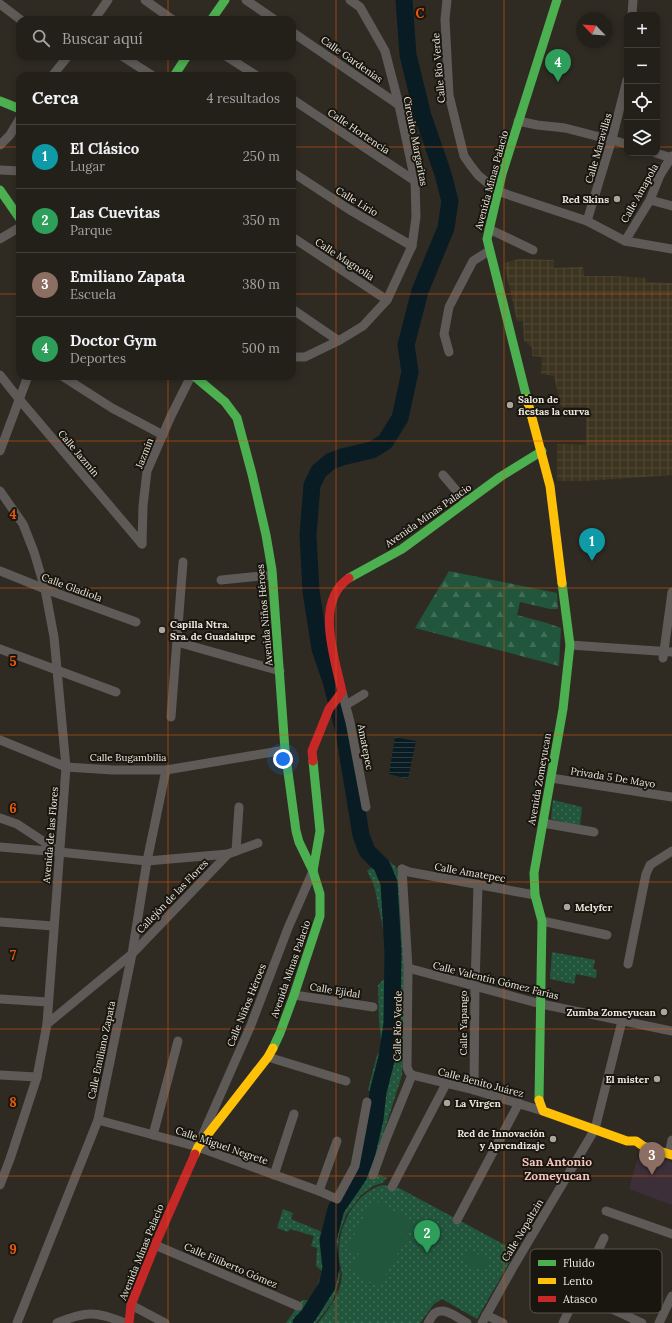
<!DOCTYPE html>
<html lang="es">
<head>
<meta charset="utf-8">
<style>
	body { margin:0; font-family:Lora,serif; background:#2b2823; color:#f1f3f6 }
	.controls { position:absolute; right:12px; top:12px; display:grid; overflow:hidden; border-radius:8px; box-shadow:0 2px 6px #0003 }
	.controls button { width:36px; height:36px; display:grid; place-items:center; padding:0; border:0; border-bottom:1px solid #403e39; background:#23201a; color:#f1f3f6; font:20px sans-serif }
	.compass { position:absolute; left:576px; top:12px; width:36px; height:36px; border-radius:50%; background:#23201a; box-shadow:0 2px 6px #0003; rotate:295deg }
	.you { position:absolute; left:283px; top:759px; width:14px; height:14px; margin:-10px; border:3px solid #fff; border-radius:50%; background:#1a73e8; box-shadow:0 0 0 6px #1a73e833 }
	.badge { display:grid; place-items:center; width:26px; height:26px; border-radius:50%; background:#aaa69d; color:#fff; font-size:13px; font-weight:700 }
	.pin { position:absolute; translate:-50% -33px; filter:drop-shadow(0 1px 2px #0008) }
	.pin::after { content:''; position:absolute; top:21px; width:14px; height:12px; background:inherit; clip-path:polygon(0 0,100% 0,50% 100%) }
	.list { margin:0; padding:0; list-style:none }
	h2 { display:flex; justify-content:space-between; align-items:center; height:52px; margin:0; padding:0 16px; font-size:17px }
	h2 small { font-size:13px; font-weight:400; color:#a3a3a2 }
	.list li { display:grid; grid-template-columns:26px 1fr auto; gap:12px; align-items:center; box-sizing:border-box; height:64px; padding:0 16px; border-top:1px solid #403e39 }
	.list b { display:block; font-size:15px; white-space:nowrap }
	.list p { margin:0; font-size:13px; white-space:nowrap; color:#a3a3a2 }
	.list em { font-size:13px; font-style:normal; color:#a3a3a2 }
	.icon { flex:none; width:22px; height:22px; fill:none; stroke:currentColor; stroke-width:2; stroke-linecap:round; stroke-linejoin:round }
	.map { position:relative; flex:none; width:672px; height:1323px; overflow:hidden }
	.search { position:absolute; background:#23201a; box-shadow:0 2px 6px #0003; left:16px; top:16px; width:280px; height:44px; display:flex; align-items:center; gap:10px; box-sizing:border-box; padding:0 14px; border-radius:12px; color:#a3a3a2; font-size:15px }
	.panel { position:absolute; background:#23201a; box-shadow:0 2px 6px #0003; left:16px; top:72px; width:280px; height:308px; border-radius:12px }
	.map>svg:first-child { display:block }
	.industrial { fill:url(#industrial-grid) }
	.education { fill:#3c2f3a }
	.grass { fill:url(#grass-dots) }
	.forest { fill:url(#forest-firs) }
	.garden { fill:#21553c }
	.water { fill:url(#water-rules) }
	.lines { fill:none; stroke-linecap:round; stroke-linejoin:round }
	.river { stroke:#091c23; stroke-width:17 }
	.street { stroke:#5d5a58; stroke-width:9 }
	.fast { stroke:#4caf50; stroke-width:9 }
	.slow { stroke:#ffc107; stroke-width:9 }
	.jam { stroke:#c62828; stroke-width:9 }
	.grid { fill:none; stroke:#e8590c; stroke-width:1; stroke-opacity:0.55 }
	.poi-dot { fill:#aaa69d; stroke:#19160f; stroke-width:1.5 }
	.labels { text-anchor:middle; stroke-width:4; stroke-linejoin:round; paint-order:stroke }
	.street-label { font-size:10px; fill:#ece8de; stroke:#19160f }
	.poi-label { font-size:10px; font-weight:bold; fill:#ece8de; stroke:#19160f; text-anchor:end }
	.quarter-label { font-size:12px; font-weight:bold; fill:#f6c3ba; stroke:#19160f }
	.key { fill:#19160f; stroke:#58554d; stroke-width:1 }
	.key-label { font-size:11px; fill:#ece8de }
	.grid-label { font-size:13px; text-anchor:middle; font-weight:bold; fill:#e8590c; stroke:#19160f; stroke-width:4; stroke-linejoin:round; paint-order:stroke }
</style>
</head>
<body>
<div class="map">
<svg width="672" height="1323" viewBox="0 0 672 1323">
	<defs>
		<pattern id="industrial-grid" width="8" height="8" patternUnits="userSpaceOnUse"><rect width="8" height="8" fill="#3d3420"/><path d="M0 4h8M4 0v8" fill="none" stroke="#504835"/></pattern>
		<pattern id="grass-dots" width="8" height="8" patternUnits="userSpaceOnUse"><rect width="8" height="8" fill="#21553c"/><path d="M2 2h.1M6 6h.1" fill="none" stroke="#416d58" stroke-width="1.8" stroke-linecap="round"/></pattern>
		<pattern id="forest-firs" width="22" height="20" patternUnits="userSpaceOnUse"><rect width="22" height="20" fill="#21553c"/><path d="M5 1l3.5 6h-7zM16 11l3.5 6h-7z" fill="#416d58"/></pattern>
		<pattern id="water-rules" width="6" height="5" patternUnits="userSpaceOnUse"><rect width="6" height="5" fill="#091c23"/><path d="M0 2.5h6" fill="none" stroke="#2d3d42"/></pattern>
	</defs>
	<rect width="100%" height="100%" fill="#2f2b23"/>
	<polygon class="industrial" points="519,259 554,260 554,268 583,267 584,276 616,276 646,278 646,282 672,283 672,475 586,481 557,481 557,444 586,445 586,407 561,407 554,376 541,374 542,357 532,356 532,348 524,340 523,321 517,321 504,263"/>
	<polygon class="education" points="642,1155 657,1157 672,1162 672,1205 629,1189 637,1160"/>
	<g class="grass">
		<polygon points="344,706 365,807 364,812 368,834 367,838 370,846 396,867 399,878 405,970 402,1075 379,1147 378,1174 387,1178 382,1183 373,1186 361,1195 346,1215 339,1235 337,1255 340,1276 333,1301 316,1323 286,1323 302,1300 313,1300 322,1271 316,1266 317,1248 311,1246 314,1236 290,1229 288,1232 277,1228 283,1209 293,1213 291,1219 322,1232 325,1227 336,1224 339,1210 361,1178 370,1157 378,1119 380,1099 368,1090 377,1055 382,1048 379,1021 378,985 389,974 388,952 374,885 367,871 374,866 364,854 357,836 335,714"/>
		<polygon points="553,800 582,807 580,826 551,819"/>
		<polygon points="552,952 595,960 593,969 597,970 596,978 576,974 574,984 550,979"/>
		<path d="M 383,1185 L 399,1188 L 516,1251 L 477,1319 L 442,1299 L 434,1304 L 420,1323 L 318,1323 C 329,1309 340,1295 342,1277 C 342,1270 339,1262 339,1255 C 338,1227 354,1192 383,1185 Z"/>
	</g>
	<polygon class="forest" points="449,571 557,593 558,609 550,609 520,602 517,615 547,623 561,628 559,666 415,628"/>
	<g class="garden">
		<polygon points="373,1199 415,1223 379,1287 350,1270 359,1254 347,1248"/>
		<polygon points="470,1250 490,1261 484,1272 464,1261"/>
	</g>
	<polygon class="water" points="395,737 416,741 408,779 389,774"/>
	<g class="lines">
		<polyline class="river" points="301,1323 308,1316 327,1286 331,1268 328,1240 336,1209 358,1177 366,1157 375,1119 378,1092 387,1057 392,1024 393,952 389,883 382,866 367,851 361,835 344,732 331,681 320,649 311,591 308,535 312,485 319,471 331,461 342,457 372,450 385,442 400,418 410,372 406,345 420,291 446,228 450,201 443,174 423,116 408,55 404,0"/>
		<g class="street">
			<polyline points="145,0 173,20"/>
			<polyline points="246,0 275,20"/>
			<polyline points="447,0 445,19 449,95 464,156 471,166 478,175 497,191 587,221 625,241 672,249"/>
			<polyline points="0,4 21,20"/>
			<polyline points="632,15 633,0"/>
			<polyline points="94,20 108,0"/>
			<polyline points="292,32 399,105"/>
			<polyline points="122,56 153,76"/>
			<polyline points="226,56 257,76"/>
			<polyline points="52,76 68,56"/>
			<polyline points="292,99 415,181"/>
			<polyline points="518,121 537,125 565,128 627,144"/>
			<polyline points="0,145 10,135 20,118"/>
			<polyline points="656,153 671,158"/>
			<polyline points="0,170 20,171"/>
			<polyline points="292,172 350,210 412,246"/>
			<polyline points="650,200 672,206"/>
			<polyline points="587,221 612,139 627,80"/>
			<polyline points="489,229 533,250"/>
			<polyline points="292,237 387,300"/>
			<polyline points="0,239 20,227"/>
			<polyline points="625,241 650,200 660,175 672,156"/>
			<polyline points="292,309 336,339 340,340"/>
			<polyline points="449,352 444,334 449,307 473,261 489,251"/>
			<polyline points="292,357 305,357 340,340 363,326 387,300 412,246 416,217 415,181 399,105 385,51 360,7 350,0"/>
			<polyline points="0,375 19,399 142,544"/>
			<polyline points="62,376 112,408 163,435"/>
			<polyline points="0,451 28,376"/>
			<polyline points="443,475 466,502"/>
			<polyline points="0,491 23,524 34,552 45,589 54,637 66,767 47,1024 37,1077 10,1159 0,1185"/>
			<polyline points="142,544 143,506 147,471 171,416 191,376"/>
			<polyline points="0,571 45,589 136,622"/>
			<polyline points="221,580 272,575"/>
			<polyline points="177,642 280,671"/>
			<polyline points="570,645 672,652"/>
			<polyline points="0,649 116,692"/>
			<polyline points="663,658 672,592"/>
			<polyline points="342,692 350,722 366,807"/>
			<polyline points="346,705 364,694"/>
			<polyline points="171,717 183,562"/>
			<polyline points="0,740 66,767 113,770 166,770 285,750"/>
			<polyline points="551,778 672,797"/>
			<polyline points="0,818 17,824 58,851"/>
			<polyline points="543,823 594,832"/>
			<polyline points="0,847 59,852 147,861 228,854 258,843"/>
			<polyline points="236,851 239,807"/>
			<polyline points="402,869 409,872 535,895"/>
			<polyline points="542,921 607,935"/>
			<polyline points="0,922 53,926"/>
			<polyline points="628,964 646,874 650,865 672,851"/>
			<polyline points="408,968 541,1004 672,1031"/>
			<polyline points="294,995 373,1007"/>
			<polyline points="0,999 48,1002"/>
			<polyline points="47,1024 132,954 228,854"/>
			<polyline points="268,1057 346,1081"/>
			<polyline points="0,1075 37,1077"/>
			<polyline points="412,1075 474,1090 543,1111"/>
			<polyline points="474,1090 475,987 478,884"/>
			<polyline points="98,1120 198,1147 319,1191 337,1199 355,1166 367,1102"/>
			<polyline points="203,1134 251,1025 288,928 313,871"/>
			<polyline points="153,1135 178,1041"/>
			<polyline points="669,1154 672,1140"/>
			<polyline points="274,1175 294,1114"/>
			<polyline points="373,1175 386,1139 412,1075 409,1072 407,1067 408,968 402,869"/>
			<polyline points="392,1187 447,1082"/>
			<polyline points="319,1191 337,1141"/>
			<polyline points="606,1211 672,1234"/>
			<polyline points="457,1220 519,1103"/>
			<polyline points="155,1245 298,1306"/>
			<polyline points="578,1293 642,1323"/>
			<polyline points="131,1305 165,1323"/>
			<polyline points="486,1315 503,1323"/>
			<polyline points="17,1323 98,1120 132,954 147,861 166,770"/>
			<path d="M 57,1323 C 86,1311 96,1311 125,1323"/>
			<path d="M 428,1323 C 430,1320 432,1315 435,1313 C 445,1306 459,1319 467,1323"/>
			<polyline points="482,1323 512,1269 595,1129 622,1021"/>
			<polyline points="563,1323 604,1238"/>
			<polyline points="659,1323 672,1296"/>
		</g>
		<g class="fast">
			<polyline points="211,20 225,0"/>
			<polyline points="174,76 187,56"/>
			<polyline points="0,101 20,109"/>
			<polyline points="0,190 20,219"/>
			<polyline points="194,376 225,402 237,418 252,474 266,535 272,570 285,750 296,831 299,842 313,871"/>
			<polyline points="527,399 487,239 502,174 557,0"/>
			<polyline points="349,578 402,549 500,477 542,451"/>
			<polyline points="273,1048 280,1033 294,995 320,916 320,894 313,871 320,831 313,761"/>
			<polyline points="539,1100 542,921 535,895 534,873 563,709 570,645 562,583"/>
		</g>
		<g class="slow">
			<polyline points="527,399 550,486 562,583"/>
			<polyline points="539,1100 543,1111 627,1141 636,1141 643,1146 672,1155"/>
			<polyline points="195,1154 198,1147 268,1057 273,1048"/>
		</g>
		<g class="jam">
			<path d="M 313,761 L 312,751 L 329,709 L 342,692 C 335,658 314,602 349,578"/>
			<polyline points="129,1323 131,1305 155,1245 195,1154"/>
		</g>
	</g>
	<path class="grid" d="M 168,0 L 168,20M 336,0 L 336,1323M 504,0 L 504,1323M 168,56 L 168,76M 0,147 L 20,147M 292,147 L 627,147M 657,147 L 672,147M 0,294 L 20,294M 292,294 L 672,294M 168,376 L 168,1323M 0,441 L 672,441M 0,588 L 672,588M 0,735 L 672,735M 0,882 L 672,882M 0,1029 L 672,1029M 0,1176 L 672,1176"/>
	<g class="poi-dot">
		<circle cx="617" cy="199" r="4"/>
		<circle cx="510" cy="405" r="4"/>
		<circle cx="162" cy="630" r="4"/>
		<circle cx="567" cy="907" r="4"/>
		<circle cx="664" cy="1012" r="4"/>
		<circle cx="657" cy="1079" r="4"/>
		<circle cx="447" cy="1103" r="4"/>
		<circle cx="553" cy="1139" r="4"/>
	</g>
	<g class="labels">
		<g class="street-label">
			<text transform="translate(352 59) rotate(35)" y="4">Calle Gardenias</text>
			<text transform="translate(438 68) rotate(-95)" y="4">Calle Río Verde</text>
			<text transform="translate(359 131) rotate(34)" y="4">Calle Hortencia</text>
			<text transform="translate(416 141) rotate(79)" y="4">Circuito Margaritas</text>
			<text transform="translate(598 148) rotate(-74)" y="4">Calle Maravillas</text>
			<text transform="translate(491 180) rotate(-75)" y="4">Avenida Minas Palacio</text>
			<text transform="translate(639 193) rotate(-61)" y="4">Calle Amapola</text>
			<text transform="translate(357 201) rotate(31)" y="4">Calle Lirio</text>
			<text transform="translate(345 259) rotate(33)" y="4">Calle Magnolia</text>
			<text transform="translate(79 453) rotate(50)" y="4">Calle Jazmín</text>
			<text transform="translate(144 453) rotate(-68)" y="4">Jazmín</text>
			<text transform="translate(428 515) rotate(-35)" y="4">Avenida Minas Palacio</text>
			<text transform="translate(72 587) rotate(20)" y="4">Calle Gladiola</text>
			<text transform="translate(264 615) rotate(-95)" y="4">Avenida Niños Héroes</text>
			<text transform="translate(366 747) rotate(79)" y="4">Amatepec</text>
			<text x="128" y="761">Calle Bugambilia</text>
			<text transform="translate(613 777) rotate(9)" y="4">Privada 5 De Mayo</text>
			<text transform="translate(539 779) rotate(-80)" y="4">Avenida Zomeyucan</text>
			<text transform="translate(50 835) rotate(-85)" y="4">Avenida de las Flores</text>
			<text transform="translate(470 872) rotate(10)" y="4">Calle Amatepec</text>
			<text transform="translate(172 896) rotate(-46)" y="4">Callejón de las Flores</text>
			<text transform="translate(290 969) rotate(-71)" y="4">Avenida Minas Palacio</text>
			<text transform="translate(496 980) rotate(14)" y="4">Calle Valentín Gómez Farías</text>
			<text transform="translate(335 990) rotate(9)" y="4">Calle Ejidal</text>
			<text transform="translate(246 1005) rotate(-68)" y="4">Calle Niños Héroes</text>
			<text transform="translate(463 1023) rotate(-90)" y="4">Calle Yapango</text>
			<text transform="translate(397 1026) rotate(-89)" y="4">Calle Río Verde</text>
			<text transform="translate(101 1050) rotate(-78)" y="4">Calle Emiliano Zapata</text>
			<text transform="translate(481 1082) rotate(15)" y="4">Calle Benito Juárez</text>
			<text transform="translate(222 1145) rotate(19)" y="4">Calle Miguel Negrete</text>
			<text transform="translate(522 1230) rotate(-59)" y="4">Calle Nopaltzin</text>
			<text transform="translate(141 1252) rotate(-68)" y="4">Avenida Minas Palacio</text>
			<text transform="translate(231 1265) rotate(23)" y="4">Calle Filiberto Gómez</text>
		</g>
		<g class="poi-label">
			<text x="609" y="203">Red Skins</text>
			<text x="518" y="403" text-anchor="start">Salon de<tspan x="518" dy="12">fiestas la curva</tspan></text>
			<text x="170" y="628" text-anchor="start">Capilla Ntra.<tspan x="170" dy="12">Sra. de Guadalupe</tspan></text>
			<text x="575" y="911" text-anchor="start">Melyfer</text>
			<text x="656" y="1016">Zumba Zomeyucan</text>
			<text x="649" y="1083">El mister</text>
			<text x="455" y="1107" text-anchor="start">La Virgen</text>
			<text x="545" y="1137">Red de Innovación<tspan x="545" dy="12">y Aprendizaje</tspan></text>
		</g>
		<g class="quarter-label">
			<text x="557" y="1166">San Antonio<tspan x="557" dy="14">Zomeyucan</tspan></text>
		</g>
	</g>
	<rect x="530" y="1249" width="132" height="64" rx="6" class="key"/>
	<rect x="538" y="1260" width="18" height="6" fill="#4caf50"/>
	<rect x="538" y="1278" width="18" height="6" fill="#ffc107"/>
	<rect x="538" y="1296" width="18" height="6" fill="#c62828"/>
	<g class="key-label">
		<text x="563" y="1267">Fluido</text>
		<text x="563" y="1285">Lento</text>
		<text x="563" y="1303">Atasco</text>
	</g>
	<g class="grid-label">
		<text x="420" y="18">C</text>
		<text x="13" y="519">4</text>
		<text x="13" y="666">5</text>
		<text x="13" y="813">6</text>
		<text x="13" y="960">7</text>
		<text x="13" y="1107">8</text>
		<text x="13" y="1254">9</text>
	</g>
</svg>
<div class="controls">
<button>+</button>
<button>−</button>
<button><svg class="icon" aria-label="locate" viewBox="0 0 24 24"><circle cx="12" cy="12" r="6"/><path d="M12 2v4M12 18v4M2 12h4M18 12h4"/></svg></button>
<button><svg class="icon" aria-label="layers" viewBox="0 0 24 24"><path d="M12 4l9 5-9 5-9-5zM3 14l9 5 9-5"/></svg></button>
</div>
<svg class="compass" viewBox="-18 -18 36 36"><path d="M0-13l5 13h-10z" fill="#e53935"/><path d="M0 13l5-13h-10z" fill="#a3a3a2"/></svg>
<div class="you"></div>
<div class="pin badge" style="left:592px;top:561px;background:#0f9aa8">1</div>
<div class="pin badge" style="left:427px;top:1253px;background:#2e9e5b">2</div>
<div class="pin badge" style="left:652px;top:1175px;background:#8d6e63">3</div>
<div class="pin badge" style="left:558px;top:82px;background:#2e9e5b">4</div>
<div class="search"><svg class="icon" aria-label="search" viewBox="0 0 24 24"><circle cx="10" cy="10" r="6"/><path d="M15 15l6 6"/></svg>Buscar aquí</div>
<section class="panel">
<h2>Cerca<small>4 resultados</small></h2>
<ul class="list">
<li><span class="badge" style="background:#0f9aa8">1</span><div><b>El Clásico</b><p>Lugar</p></div><em>250 m</em></li>
<li><span class="badge" style="background:#2e9e5b">2</span><div><b>Las Cuevitas</b><p>Parque</p></div><em>350 m</em></li>
<li><span class="badge" style="background:#8d6e63">3</span><div><b>Emiliano Zapata</b><p>Escuela</p></div><em>380 m</em></li>
<li><span class="badge" style="background:#2e9e5b">4</span><div><b>Doctor Gym</b><p>Deportes</p></div><em>500 m</em></li>
</ul>
</section>
</div>
</body>
</html>
